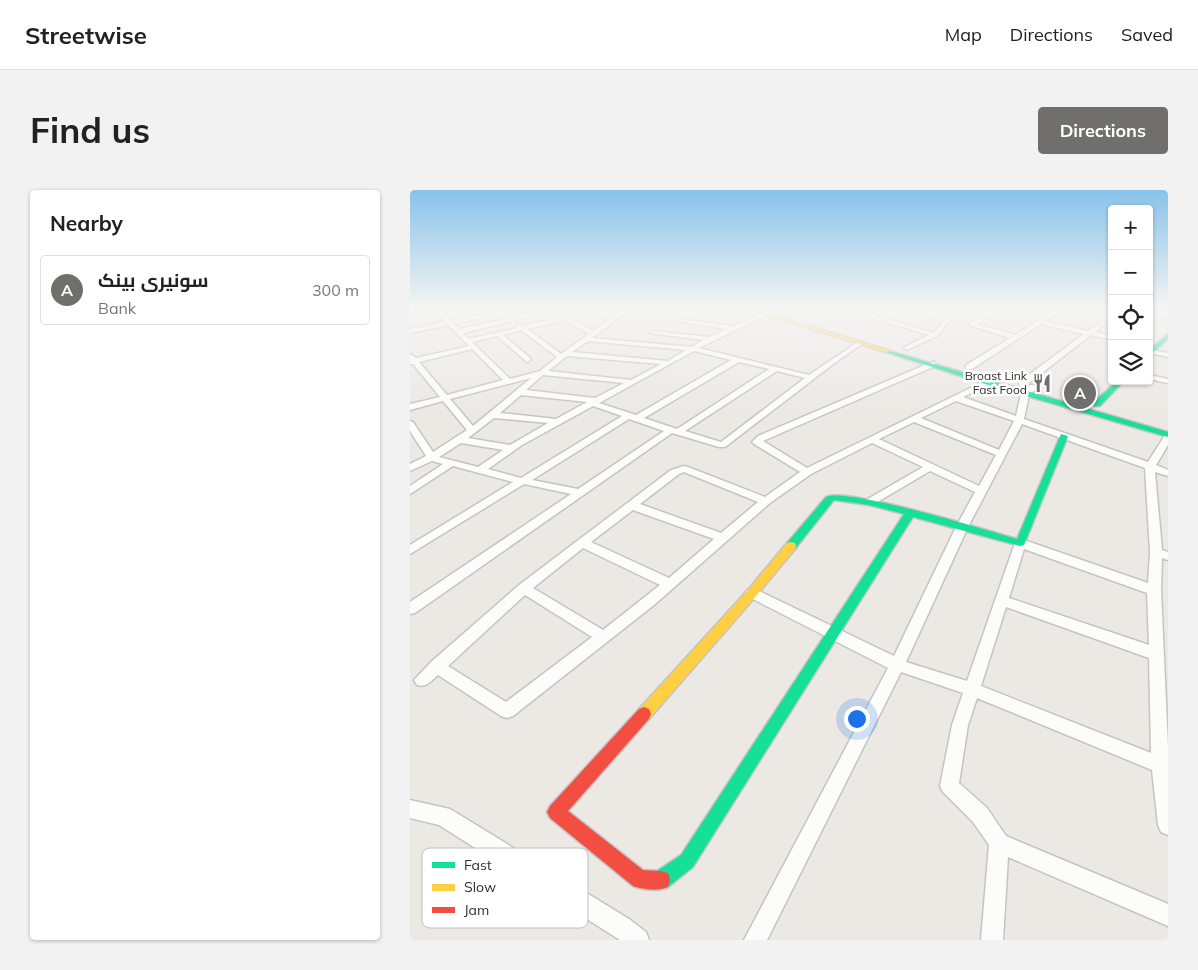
<!DOCTYPE html>
<html lang="en">
<head>
<meta charset="utf-8">
<style>
	body { margin:0; font-family:Mulish,Cairo,sans-serif; background:#f2f2f2; color:#222 }
	.controls { position:absolute; right:15px; top:15px; display:grid; overflow:hidden; border-radius:5px; box-shadow:0 1px 4px #0004 }
	.controls button { width:45px; height:45px; display:grid; place-items:center; padding:0; border:0; border-bottom:1px solid #e0e0e0; background:#fff; color:#222; font:25px sans-serif }
	.you { position:absolute; left:446px; top:528px; width:18px; height:18px; margin:-12px; border:4px solid #fff; border-radius:50%; background:#1a73e8; box-shadow:0 0 0 8px #1a73e833 }
	.badge { display:grid; place-items:center; width:32px; height:32px; border-radius:50%; background:#706f6e; color:#fff; font-size:16px; font-weight:700 }
	.pin { position:absolute; translate:-50% -50%; border:2px solid #fff; box-shadow:0 1px 5px #0006 }
	.list { margin:0; padding:0; list-style:none }
	h2 { display:flex; justify-content:space-between; align-items:center; height:65px; margin:0; padding:0 20px; font-size:21px }
	h2 small { font-size:16px; font-weight:400; color:#767676 }
	.list li { display:grid; grid-template-columns:32px 1fr auto; gap:15px; align-items:center; box-sizing:border-box; height:70px; margin:0 10px 10px; padding:0 10px; border:1px solid #e0e0e0; border-radius:5px }
	.list b { display:block; font-size:19px; white-space:nowrap }
	.list p { margin:0; font-size:16px; white-space:nowrap; color:#767676 }
	.list em { font-size:16px; font-style:normal; color:#767676 }
	.icon { flex:none; width:28px; height:28px; fill:none; stroke:currentColor; stroke-width:2; stroke-linecap:round; stroke-linejoin:round }
	.map { position:relative; flex:none; width:758px; height:750px; overflow:hidden; border-radius:5px }
	header { display:flex; align-items:center; gap:30px; box-sizing:border-box; height:70px; padding:0 25px; background:#fff; border-bottom:1px solid #e0e0e0 }
	header strong { font-size:24px }
	nav { display:flex; gap:28px; margin-inline-start:auto; font-size:18px }
	.intro { display:flex; align-items:center; justify-content:space-between; box-sizing:border-box; height:120px; padding:0 30px }
	h1 { margin:0; font-size:35px }
	.button { padding:12px 22px; border-radius:5px; background:#706f6e; color:#fff; font-size:18px; font-weight:700 }
	main { display:flex; gap:30px; padding:0 30px }
	aside { flex:1; background:#fff; border-radius:5px; box-shadow:0 1px 4px #0004 }
	.map>svg:first-child { display:block }
	.lines { fill:none; stroke-linecap:round; stroke-linejoin:round }
	.street-casing { stroke:#c5c4c5; stroke-width:3 }
	.fast-casing { stroke:#c5c4c5; stroke-width:3 }
	.slow-casing { stroke:#c5c4c5; stroke-width:3 }
	.jam-casing { stroke:#c5c4c5; stroke-width:3 }
	.street { fill:#fcfcfb; fill-rule:evenodd }
	.fast { fill:#16e098; fill-rule:evenodd }
	.slow { fill:#ffcf43; fill-rule:evenodd }
	.jam { fill:#f24e42; fill-rule:evenodd }
	.labels { text-anchor:middle; stroke-width:5; stroke-linejoin:round; paint-order:stroke }
	.far-poi-label { font-size:12px; fill:#2e2e2e; stroke:#fff; text-anchor:end }
	.key { fill:#fff; stroke:#c0c0c0; stroke-width:1 }
	.key-label { font-size:14px; fill:#2e2e2e }
</style>
</head>
<body>
<header>
<strong>Streetwise</strong>
<nav><a>Map</a><a>Directions</a><a>Saved</a></nav>
</header>
<div class="intro"><h1>Find us</h1><a class="button">Directions</a></div>
<main>
<aside>
<h2>Nearby<small></small></h2>
<ul class="list">
<li><span class="badge">A</span><div><b>سونیری بینک</b><p>Bank</p></div><em>300 m</em></li>
</ul>
</aside>
<div class="map">
<svg width="758" height="750" viewBox="0 0 758 750">
	<rect width="100%" height="100%" fill="#ece8e4"/>
	<g class="lines">
		<g class="street-casing">
			<g id="street">
				<path d="M 22,118 L 29,118 L 41,131 L 101,118 L 115,118 L 44,134 L 50,139 L 143,118 L 147,120 L 53,143 L 59,149 L 107,138 L 106,136 L 109,134 L 113,136 L 152,127 L 149,125 L 152,123 L 183,141 L 215,118 L 222,118 L 182,148 L 282,157 L 293,150 L 239,143 L 242,141 L 299,147 L 316,139 L 266,131 L 269,129 L 323,136 L 364,118 L 365,121 L 289,158 L 399,185 L 448,152 L 453,153 L 422,175 L 315,257 L 309,257 L 262,243 L 5,423 L 0,424 L 0,412 L 161,304 L 114,294 L 0,364 L 0,355 L 103,292 L 43,276 L 0,304 L 0,296 L 33,274 L 22,271 L 0,281 L 0,274 L 16,266 L 0,241 L 0,231 L 3,232 L 23,262 L 57,240 L 33,211 L 0,220 L 0,214 L 30,207 L 3,174 L 0,174 L 0,164 L 6,168 L 59,156 L 38,135 L 0,143 L 0,139 L 35,132 ZM 156,130 L 179,144 L 151,164 L 117,139 ZM 111,140 L 147,167 L 130,181 L 100,189 L 62,152 L 87,146 L 117,172 L 121,170 L 120,168 L 93,145 ZM 178,151 L 276,160 L 258,171 L 162,162 ZM 62,159 L 93,190 L 37,205 L 9,172 ZM 284,161 L 321,170 L 226,225 L 189,213 ZM 157,166 L 251,174 L 221,190 L 138,181 ZM 329,172 L 359,179 L 267,239 L 234,228 ZM 367,181 L 395,188 L 311,252 L 275,241 ZM 133,185 L 214,193 L 185,208 L 116,200 ZM 121,188 L 63,236 L 40,209 ZM 111,205 L 177,212 L 146,229 L 90,223 ZM 183,216 L 212,226 L 111,288 L 78,279 L 112,255 ZM 84,228 L 138,233 L 100,255 L 58,248 ZM 219,229 L 254,241 L 168,299 L 122,290 ZM 51,253 L 93,260 L 68,277 L 29,267 Z"/>
				<polygon points="175,118 183,118 196,127 191,128"/>
				<polygon points="379,118 389,118 374,124 371,122"/>
				<polygon points="429,118 440,118 524,143 534,130 495,118 507,118 537,127 544,118 550,118 527,146 497,160 494,158 495,157 519,145"/>
				<polygon points="581,118 588,118 567,134 605,145 647,119 649,122 635,131 678,141 692,131 696,131 696,133 685,142 702,146 702,150 681,145 615,196 609,196 609,192 674,144 631,134 562,179 556,179 556,175 600,148 559,135"/>
				<polygon points="739,120 758,124 758,128 739,124"/>
				<polygon points="742,160 758,163 758,167 740,163 739,161"/>
				<path d="M 522,172 L 525,172 L 525,176 L 353,251 L 397,278 L 589,184 L 593,186 L 592,188 L 553,207 L 606,226 L 611,204 L 620,195 L 626,195 L 626,199 L 619,205 L 614,229 L 738,272 L 755,245 L 758,244 L 758,255 L 746,275 L 758,280 L 758,286 L 745,282 L 752,360 L 758,362 L 758,370 L 752,368 L 751,400 L 758,557 L 758,645 L 751,642 L 748,635 L 742,580 L 567,508 L 558,535 L 549,593 L 577,618 L 596,646 L 758,714 L 758,736 L 598,667 L 593,750 L 571,750 L 579,655 L 563,632 L 533,602 L 530,596 L 542,535 L 553,503 L 491,482 L 357,750 L 334,750 L 478,478 L 337,406 L 335,403 L 337,400 L 347,400 L 484,466 L 546,337 L 565,302 L 520,281 L 464,314 L 456,314 L 455,312 L 456,310 L 513,277 L 462,253 L 401,284 L 360,313 L 244,415 L 103,526 L 97,528 L 91,526 L 28,485 C 21,491 16,498 7,495 L 4,490 L 21,472 L 109,395 L 261,280 L 274,276 L 278,277 L 355,307 L 390,282 L 344,254 L 342,252 L 348,246 ZM 546,211 L 604,231 L 589,260 L 511,228 ZM 504,232 L 586,265 L 569,296 L 469,249 ZM 612,234 L 735,278 L 740,362 L 738,393 L 614,350 L 606,350 L 557,491 L 496,472 L 558,337 ZM 274,282 L 348,312 L 311,343 L 230,314 L 269,284 ZM 223,320 L 304,349 L 259,388 L 181,352 ZM 173,358 L 250,395 L 193,440 L 123,398 ZM 614,359 L 737,403 L 739,455 L 599,408 ZM 115,405 L 182,447 L 96,512 L 38,476 ZM 596,417 L 739,468 L 741,563 L 571,496 Z"/>
				<polygon points="739,185 758,189 758,193 739,189"/>
				<polygon points="0,610 40,619 219,729 236,742 239,750 210,750 29,635 0,628"/>
			</g>
		</g>
		<g class="fast-casing">
			<g id="fast">
				<polygon points="758,144 758,149 739,166 739,160"/>
				<polygon points="476,160 758,242 758,247 575,194 476,162"/>
				<polygon points="707,191 714,191 690,216 684,216 684,212"/>
				<path d="M 651,244 L 658,246 L 614,355 L 610,356 L 503,327 L 283,677 L 258,697 L 251,699 L 244,697 L 242,690 L 244,683 L 271,665 L 494,324 L 459,315 L 424,310 L 385,359 L 377,359 L 376,356 L 377,353 L 416,307 C 436,297 576,340 607,349 Z"/>
			</g>
		</g>
		<g class="slow-casing">
			<g id="slow">
				<polygon points="331,118 340,118 481,161 476,162"/>
				<polygon points="381,352 385,353 386,356 385,359 346,406 239,529 234,531 229,529 227,524 229,519 338,400 377,353"/>
			</g>
		</g>
		<g class="jam-casing">
			<path id="jam" d="M 234,517 L 239,519 L 241,524 L 239,529 L 158,621 L 233,680 L 251,681 L 258,683 L 260,690 L 258,697 C 247,701 234,700 223,696 L 140,628 L 137,622 L 140,616 L 229,519 Z"/>
		</g>
		<use href="#street" class="street"/>
		<use href="#fast" class="fast"/>
		<use href="#slow" class="slow"/>
		<use href="#jam" class="jam"/>
	</g>
	<linearGradient id="sky" x2="0" y2="1"><stop stop-color="#88c2ea"/><stop offset="0.53" stop-color="#f6f5f3"/><stop offset="1" stop-color="#f6f5f3" stop-opacity="0"/></linearGradient>
	<rect width="758" height="224" fill="url(#sky)"/>
	<defs>
		<g id="restaurant-bare" transform="scale(1.5)"><path d="M-5-6h1v4h1v-4h1v4h1v-4h1v5L-1.5 .5V6h-2V.5L-5-1ZM5-6V6H3V1.5H1.5Q1.5-4 5-6Z" fill="#706f6e" stroke="#fff" stroke-width="2.5" paint-order="stroke"/></g>
	</defs>
	<g fill-rule="evenodd">
		<use href="#restaurant-bare" x="632" y="193"/>
	</g>
	<g class="labels">
		<g class="far-poi-label">
			<text x="617" y="190">Broast Link<tspan x="617" dy="14">Fast Food</tspan></text>
		</g>
	</g>
	<rect x="12" y="658" width="166" height="80" rx="8" class="key"/>
	<rect x="22" y="672" width="23" height="6" fill="#16e098"/>
	<rect x="22" y="694" width="23" height="7" fill="#ffcf43"/>
	<rect x="22" y="717" width="23" height="6" fill="#f24e42"/>
	<g class="key-label">
		<text x="54" y="680">Fast</text>
		<text x="54" y="702">Slow</text>
		<text x="54" y="725">Jam</text>
	</g>
</svg>
<div class="controls">
<button>+</button>
<button>−</button>
<button><svg class="icon" aria-label="locate" viewBox="0 0 24 24"><circle cx="12" cy="12" r="6"/><path d="M12 2v4M12 18v4M2 12h4M18 12h4"/></svg></button>
<button><svg class="icon" aria-label="layers" viewBox="0 0 24 24"><path d="M12 4l9 5-9 5-9-5zM3 14l9 5 9-5"/></svg></button>
</div>
<div class="you"></div>
<div class="pin badge" style="left:670px;top:203px">A</div>
</div>
</main>
</body>
</html>
